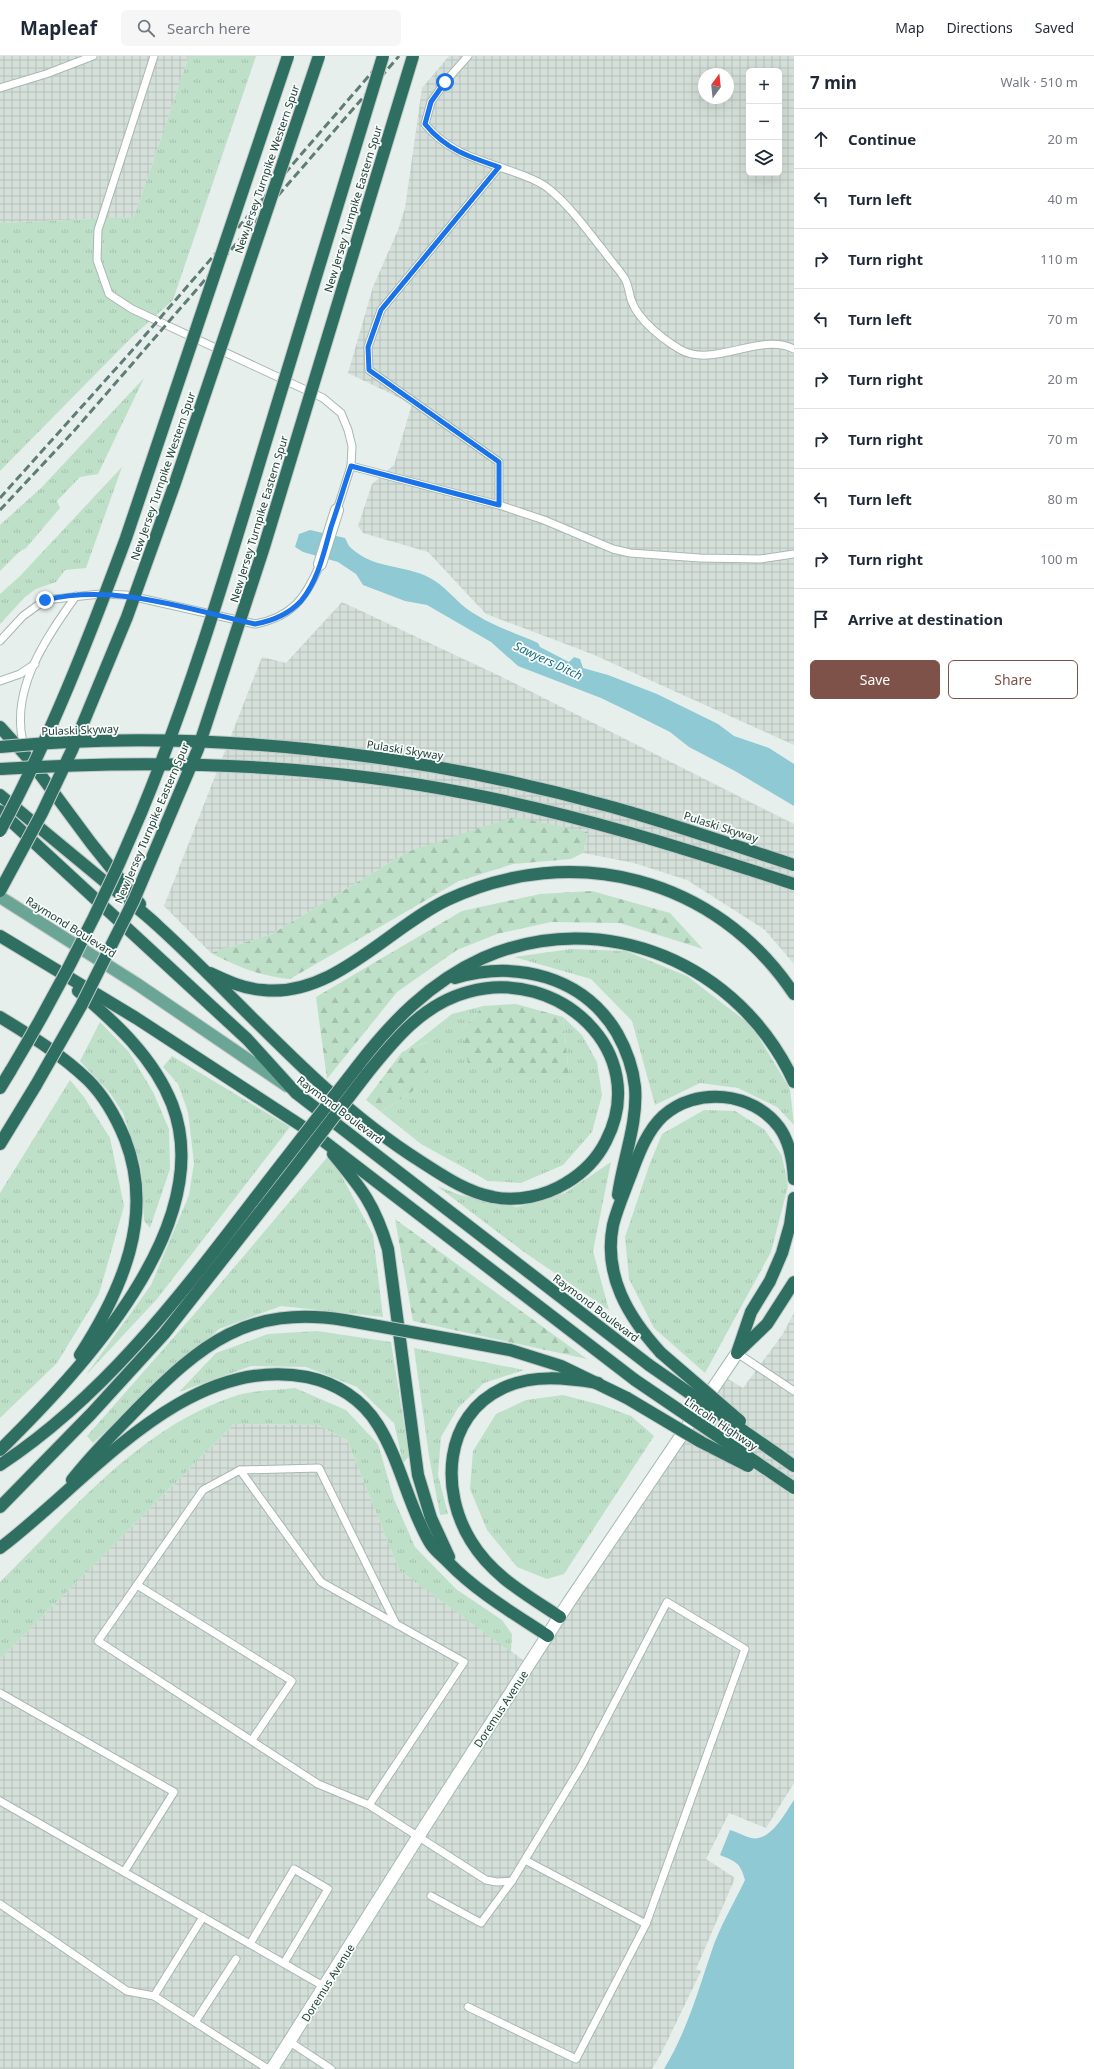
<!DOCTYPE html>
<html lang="en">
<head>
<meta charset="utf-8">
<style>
	body { margin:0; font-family:"Noto Sans",sans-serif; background:#f6f6f7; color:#1f2937 }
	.controls { position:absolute; right:12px; top:12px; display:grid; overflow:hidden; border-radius:6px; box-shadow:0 4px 16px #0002 }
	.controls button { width:36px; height:36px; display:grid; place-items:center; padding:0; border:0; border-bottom:1px solid #e0e1e3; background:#fff; color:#1f2937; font:20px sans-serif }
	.compass { position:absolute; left:698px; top:12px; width:36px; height:36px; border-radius:50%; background:#fff; box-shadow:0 4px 16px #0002; rotate:15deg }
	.stop { position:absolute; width:12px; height:12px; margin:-9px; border:3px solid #1a73e8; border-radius:50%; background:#fff }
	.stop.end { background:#1a73e8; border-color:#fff; box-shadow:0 1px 4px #0008 }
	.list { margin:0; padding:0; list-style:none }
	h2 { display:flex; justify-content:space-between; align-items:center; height:52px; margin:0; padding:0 16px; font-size:17px }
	h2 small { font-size:13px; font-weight:400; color:#747a83 }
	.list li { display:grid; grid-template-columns:26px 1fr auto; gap:12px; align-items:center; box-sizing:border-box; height:60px; padding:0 16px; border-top:1px solid #e0e1e3 }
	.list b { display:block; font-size:15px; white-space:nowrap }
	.list em { font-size:13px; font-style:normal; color:#747a83 }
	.actions { display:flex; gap:8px; padding:12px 16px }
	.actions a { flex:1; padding:9px 0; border:1px solid #7f5249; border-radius:6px; text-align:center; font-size:14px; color:#7f5249 }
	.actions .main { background:#7f5249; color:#fff }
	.icon { flex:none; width:22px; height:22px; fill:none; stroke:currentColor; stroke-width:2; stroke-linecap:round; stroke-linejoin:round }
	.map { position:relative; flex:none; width:794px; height:2013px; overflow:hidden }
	header { display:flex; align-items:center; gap:24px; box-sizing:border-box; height:56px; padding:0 20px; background:#fff; border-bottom:1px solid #e0e1e3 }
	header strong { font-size:19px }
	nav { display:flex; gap:22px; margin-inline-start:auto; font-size:14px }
	.search { width:280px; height:36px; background:#f6f6f7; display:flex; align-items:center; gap:10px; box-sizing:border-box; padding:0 14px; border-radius:6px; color:#747a83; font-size:15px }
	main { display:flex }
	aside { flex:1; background:#fff }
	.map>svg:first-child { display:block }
	.industrial { fill:url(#industrial-grid); fill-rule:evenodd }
	.grass { fill:url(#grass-tufts) }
	.forest { fill:url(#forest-firs) }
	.water { fill:#8ec9d4 }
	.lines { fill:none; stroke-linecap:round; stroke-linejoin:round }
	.lane-casing { stroke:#a8b8b2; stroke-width:9 }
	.street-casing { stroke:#a8b8b2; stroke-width:14 }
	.secondary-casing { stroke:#a4bbb3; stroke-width:14 }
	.primary-casing { stroke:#c2cac8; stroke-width:14 }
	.highway-casing { stroke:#c2cac8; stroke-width:14 }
	.lane { stroke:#fff; stroke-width:7 }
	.street { stroke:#fff; stroke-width:12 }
	.secondary { stroke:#fff; stroke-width:12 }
	.primary { stroke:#6aa596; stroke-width:12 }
	.highway { stroke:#2f6f62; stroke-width:12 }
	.rail { stroke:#5f7d75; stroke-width:3; stroke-dasharray:8 4; stroke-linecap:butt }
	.highway-bridge-casing { stroke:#c2cac8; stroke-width:14; stroke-linecap:butt }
	.highway-bridge { stroke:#2f6f62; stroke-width:12 }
	.route { stroke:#1a73e8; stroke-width:5 }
	.labels { text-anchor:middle; stroke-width:3.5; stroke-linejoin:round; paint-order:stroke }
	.street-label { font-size:11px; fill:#24423a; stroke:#f7fbf9 }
	.water-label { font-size:12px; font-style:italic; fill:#1c6f80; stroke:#f7fbf9 }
</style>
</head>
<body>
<header>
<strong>Mapleaf</strong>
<div class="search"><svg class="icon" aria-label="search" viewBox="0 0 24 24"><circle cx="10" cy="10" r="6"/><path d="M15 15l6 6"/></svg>Search here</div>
<nav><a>Map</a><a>Directions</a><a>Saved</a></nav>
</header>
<main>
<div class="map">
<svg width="794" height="2013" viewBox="0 0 794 2013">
	<defs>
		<pattern id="industrial-grid" width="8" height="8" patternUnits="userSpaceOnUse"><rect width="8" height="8" fill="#d4dfda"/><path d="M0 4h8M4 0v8" fill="none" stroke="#b6c1bc"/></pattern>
		<pattern id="grass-tufts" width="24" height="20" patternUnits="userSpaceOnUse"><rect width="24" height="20" fill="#bfe0c8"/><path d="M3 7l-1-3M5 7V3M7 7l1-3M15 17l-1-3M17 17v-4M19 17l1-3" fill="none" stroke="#a4c1ad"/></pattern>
		<pattern id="forest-firs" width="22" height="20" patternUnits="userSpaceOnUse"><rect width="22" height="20" fill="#bfe0c8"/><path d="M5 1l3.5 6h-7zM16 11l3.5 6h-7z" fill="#a4c1ad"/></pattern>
	</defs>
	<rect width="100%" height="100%" fill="#e6efeb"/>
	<g class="industrial">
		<polygon points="0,0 189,0 134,161 0,167"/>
		<path d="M 449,0 L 794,0 L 794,689 L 592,598 L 486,558 L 428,496 L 363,477 L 358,470 L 372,428 L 394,409 L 412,348 L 348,317 L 373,231 L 398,174 L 405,152 L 422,32 ZM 749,15 L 779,15 L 779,117 L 749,117 ZM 704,18 L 728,18 L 728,42 L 704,42 Z"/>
		<polygon points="342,546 502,621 794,768 794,908 765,874 687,824 634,807 583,797 588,776 407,796 272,878 211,897 164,850 262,601 286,607"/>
		<polygon points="794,1257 794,1727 766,1772 729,1757 706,1803 735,1822 696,1913 701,1915 662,1996 652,2013 0,2013 0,1603 234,1368 318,1369 347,1384 399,1514 533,1611 720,1318 743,1332 782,1279"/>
	</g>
	<g class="grass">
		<polygon points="189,0 256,0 173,244 131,282 0,415 0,167 134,161"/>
		<polygon points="144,322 98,418 80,421 57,445 60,452 26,492 19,496 0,515 0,469 42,431"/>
		<polygon points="122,411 86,512 65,514 56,526 36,533 25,541 0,568 0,538 20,520"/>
		<polygon points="571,893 626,895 687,920 752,970 790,1033 794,1069 777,1051 738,1032 700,1027 655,1049 632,965 591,923 514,901"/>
		<polygon points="483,950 462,974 569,1019 563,961 582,979 597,1006 602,1039 592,1076 563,1109 521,1127 488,1125 421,1088 381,1056 416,1033 427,986 405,995 452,958"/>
		<polygon points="100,966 129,996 153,1036 169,1073 170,1113 150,1172 144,1165 141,1111 123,1057 110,1037 80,1005"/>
		<polygon points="172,1000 290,1071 157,1243 86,1319 151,1229 189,1139 194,1107 188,1056 178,1028 163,1011"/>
		<polygon points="70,1024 84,1041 110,1082 124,1150 99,1238 57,1307 0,1362 0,1137"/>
		<polygon points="704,1054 735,1055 765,1074 782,1100 788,1130 771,1196 705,1317 654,1272 629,1223 625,1181 649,1110 662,1078"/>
		<polygon points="330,1098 373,1179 383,1261 281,1250 219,1273 93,1387 87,1380 203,1248"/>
		<polygon points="611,1106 593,1195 609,1254 524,1196 437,1130 460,1139 517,1151 565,1137"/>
		<polygon points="317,1275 391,1286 409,1400 403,1407 394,1367 357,1331 306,1311 251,1310 179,1336 216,1297 268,1278"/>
		<polygon points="414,1292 524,1314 484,1327 458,1352 441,1381 438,1419 448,1458 440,1459 429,1400"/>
		<path d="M 295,1332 L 346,1354 L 378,1388 L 394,1443 L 415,1491 L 456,1533 L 502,1564 L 512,1578 L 511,1596 L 399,1514 L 347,1384 L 318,1369 L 234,1368 L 0,1603 L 0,1526 C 71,1456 140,1370 238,1339 C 255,1334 277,1334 295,1332 Z"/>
		<polygon points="563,1339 601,1349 631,1360 654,1380 564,1518 547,1523 517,1511 487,1474 470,1433 473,1395 496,1358 526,1344"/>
	</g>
	<g class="forest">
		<path d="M 514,761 L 588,776 L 583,797 L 571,803 L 513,808 L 459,825 L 290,923 C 258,919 240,912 211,897 L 272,878 L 407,796 Z"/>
		<polygon points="592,835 670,857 703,893 620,867 551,866 497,878 457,894 397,936 327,1023 316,941 462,855 540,838"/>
		<polygon points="516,948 563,961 569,1019 547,1022 468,1008 462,974 483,950"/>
		<polygon points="428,986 431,1004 416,1033 381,1056 366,1044 402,996"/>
		<polygon points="395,1163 587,1303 413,1265"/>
	</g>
	<g class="water">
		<path d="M 310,474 L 345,482 C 347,485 348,490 351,492 C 375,514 404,508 430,522 C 443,529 451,539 462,549 C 484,567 513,576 538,587 L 540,591 L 569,606 L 574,601 L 580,603 L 583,612 L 608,619 L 657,638 L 718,668 L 734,680 L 769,692 L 794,708 L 794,750 L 735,715 L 689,691 L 670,676 L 632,657 L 601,642 L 518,610 L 491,586 L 427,549 L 405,545 L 363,529 L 356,518 L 338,506 L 303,496 L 295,491 L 299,478 Z"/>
		<path d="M 794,1744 L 794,2013 L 664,2013 C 687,1975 698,1935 712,1894 C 720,1870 734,1847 745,1824 C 740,1806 736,1806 720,1799 L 730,1774 C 737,1776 744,1780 751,1782 C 771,1786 785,1757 794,1744 Z"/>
	</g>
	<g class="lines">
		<g class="lane-casing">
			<g id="lane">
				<polyline points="154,0 98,174 97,204 109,238 132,253 323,342 341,357 348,374 352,390 351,410 337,454"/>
				<path d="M 468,0 L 445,26 L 431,46 L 425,68 C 448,97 480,104 514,116 C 525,120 540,125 549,133 C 570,150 586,173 603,194 C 610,204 619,213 625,223 C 629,230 629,239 632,246 C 639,265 664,284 681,294 C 714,312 760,276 794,293"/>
				<polyline points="0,32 46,18 93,0"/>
				<polyline points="499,111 381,254 368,291 369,314 499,406 499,449"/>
				<polyline points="351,410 499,449 544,464 613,493 630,497 700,502 760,503 794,498"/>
				<path d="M 0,585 L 23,560 L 45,544 L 100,538 L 126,539 L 255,568 C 292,561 306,542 320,508"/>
				<polyline points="0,625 20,618 35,608"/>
				<path d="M 25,693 C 7,638 45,583 76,540"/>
				<polyline points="737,1297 794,1335"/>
				<polyline points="240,1414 319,1412 396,1568"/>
				<polyline points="137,1529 292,1625 252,1684"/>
				<polyline points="0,1637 174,1736 124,1816"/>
				<polyline points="0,1745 325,1931"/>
				<polyline points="369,1749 464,1606 321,1526 240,1414 203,1434 98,1585 318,1728 369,1749 486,1824 497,1826 512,1825 582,1709 667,1546 745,1593 646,1868"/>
				<polyline points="431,1840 481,1867 512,1825"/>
				<polyline points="0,1848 127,1935 154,1940 268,2013"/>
				<polyline points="250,1888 294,1813 328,1833 284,1907"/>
				<polyline points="154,1940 203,1861"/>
				<polyline points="468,1951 576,2003 646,1868 525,1804"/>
				<polyline points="195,1966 236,1903"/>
				<polyline points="290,1986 331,2013"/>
			</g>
		</g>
		<g class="street-casing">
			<polyline id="street" points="320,508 337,454"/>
		</g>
		<g class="secondary-casing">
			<polyline id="secondary" points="272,2013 418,1781 569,1546 737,1297"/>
		</g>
		<g class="primary-casing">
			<polyline id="primary" points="0,841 137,928 287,1030"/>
		</g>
		<g class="highway-casing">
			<g id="highway">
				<polyline points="0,671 28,702 91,787 140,848"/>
				<path d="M 0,739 C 35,768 69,796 104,825 C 122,840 141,854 158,870 C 245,949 319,1041 420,1105 C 442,1119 466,1136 493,1141 C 517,1146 545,1140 566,1127 C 583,1117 597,1103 606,1085 C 652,996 558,910 468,936 C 423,948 394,984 366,1019"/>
				<polyline points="0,755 247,983 296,1037 649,1309"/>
				<polyline points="0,880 136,962 317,1080 635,1324"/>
				<path d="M 210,917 C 227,925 244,933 263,934 C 333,942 388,872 447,844 C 573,785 716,821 794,938"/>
				<path d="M 455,922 C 516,904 583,920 617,977 C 626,993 633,1012 635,1031 C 638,1067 623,1103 618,1139"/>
				<path d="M 0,961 C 31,980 62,999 88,1024 C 105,1041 116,1061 125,1083 C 155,1160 122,1234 80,1299"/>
				<path d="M 356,1012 C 391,966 430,926 483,902 C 604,849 740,908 794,1026"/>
				<polyline points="0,1032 11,1014"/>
				<polyline points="0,1088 36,1029"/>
				<path d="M 333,1098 C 362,1133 375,1149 388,1193 L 418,1419 L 431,1462 L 449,1501"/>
				<polyline points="456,1284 510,1294 561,1310 627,1342"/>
				<polyline points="739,1295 767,1268 794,1226"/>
				<path d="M 661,1297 C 628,1261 603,1219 613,1169 C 617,1153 624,1137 630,1121 C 638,1100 646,1076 663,1060 C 696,1030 753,1036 779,1071 C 790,1086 793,1105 794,1123"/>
				<polyline points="737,1297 751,1256 770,1225 782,1197 790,1169 794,1142"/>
				<path d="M 0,1394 C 79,1316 219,1169 172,1048 C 154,1002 115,966 78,935"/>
				<polyline points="777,1398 794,1410"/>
				<path d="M 0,1409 C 117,1332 198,1215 283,1106"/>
				<path d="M 72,1424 C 92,1398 115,1376 138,1352 C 201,1288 248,1249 344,1264"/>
				<polyline points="0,1451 91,1358 164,1278 293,1114"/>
				<path d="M 0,1492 C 87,1427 185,1297 307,1321 C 336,1327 362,1343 378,1369 C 401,1406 408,1450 430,1487 C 434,1494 442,1500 448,1506 C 477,1536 513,1557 548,1580"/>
				<path d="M 560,1561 C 527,1539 492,1520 471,1485 C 440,1435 443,1360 503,1332 C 533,1318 566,1322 598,1327"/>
			</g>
		</g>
		<use href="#lane" class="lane"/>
		<use href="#street" class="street"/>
		<use href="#secondary" class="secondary"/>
		<use href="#primary" class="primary"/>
		<use href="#highway" class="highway"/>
		<g class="rail">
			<polyline points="0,442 129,298 386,0"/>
			<polyline points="0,454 74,375 399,0"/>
		</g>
		<g class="highway-bridge-casing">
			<g id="highway-bridge">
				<path d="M 0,691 C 198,671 420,697 612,751 C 673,768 733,789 794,809"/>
				<path d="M 0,713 C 156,703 312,707 465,737 C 577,758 686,793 794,828"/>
				<path d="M 0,775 C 50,682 89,582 126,482 L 288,0"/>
				<polyline points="0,835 42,757 72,694 127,561 175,427 319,0"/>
				<path d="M 11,1014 C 60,932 104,846 141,757 C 191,636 228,510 266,385 C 305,257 344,128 383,0"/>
				<polyline points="36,1029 81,950 134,844 198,693 264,491 413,0"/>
				<polyline points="283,1106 356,1012"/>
				<polyline points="293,1114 366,1019"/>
				<polyline points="344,1264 456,1284"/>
				<polyline points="661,1297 740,1365"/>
				<polyline points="649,1309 777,1398"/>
				<polyline points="635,1324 794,1432"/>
				<polyline points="627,1342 701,1386 748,1410"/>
			</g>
		</g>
		<use href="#highway-bridge" class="highway-bridge"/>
	</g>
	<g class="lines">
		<path class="route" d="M 45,544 C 115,527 187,553 255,568 C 272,565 288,559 301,545 C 318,525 324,496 331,471 C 338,451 344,430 351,410 L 499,449 L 499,406 L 369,314 L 368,291 L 381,254 L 499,111 C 469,101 445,93 425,68 L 431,46 L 445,26"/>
	</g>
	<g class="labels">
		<g class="street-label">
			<text transform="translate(267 113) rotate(-71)" y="4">New Jersey Turnpike Western Spur</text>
			<text transform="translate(353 153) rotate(-73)" y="4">New Jersey Turnpike Eastern Spur</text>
			<text transform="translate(163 420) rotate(-71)" y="4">New Jersey Turnpike Western Spur</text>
			<text transform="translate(259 463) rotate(-73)" y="4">New Jersey Turnpike Eastern Spur</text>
			<text transform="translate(80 674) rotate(-2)" y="4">Pulaski Skyway</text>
			<text transform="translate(405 694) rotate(9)" y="4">Pulaski Skyway</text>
			<text transform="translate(152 767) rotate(-67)" y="4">New Jersey Turnpike Eastern Spur</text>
			<text transform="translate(721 771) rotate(18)" y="4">Pulaski Skyway</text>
			<text transform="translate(71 871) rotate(32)" y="4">Raymond Boulevard</text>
			<text transform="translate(340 1054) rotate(37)" y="4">Raymond Boulevard</text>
			<text transform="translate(596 1252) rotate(37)" y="4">Raymond Boulevard</text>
			<text transform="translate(721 1368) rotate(34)" y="4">Lincoln Highway</text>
			<text transform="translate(501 1653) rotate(-57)" y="4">Doremus Avenue</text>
			<text transform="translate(328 1927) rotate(-58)" y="4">Doremus Avenue</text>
		</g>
		<g class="water-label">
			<text transform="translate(548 605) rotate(25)" y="4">Sawyers Ditch</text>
		</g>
	</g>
</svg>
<div class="controls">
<button>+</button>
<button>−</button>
<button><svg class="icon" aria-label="layers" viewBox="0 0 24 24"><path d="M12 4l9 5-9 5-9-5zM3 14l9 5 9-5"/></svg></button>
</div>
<svg class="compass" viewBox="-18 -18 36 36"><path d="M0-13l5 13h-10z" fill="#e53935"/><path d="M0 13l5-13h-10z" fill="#747a83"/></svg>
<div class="stop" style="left:445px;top:26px"></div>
<div class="stop end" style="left:45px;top:544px"></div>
</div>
<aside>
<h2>7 min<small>Walk · 510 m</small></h2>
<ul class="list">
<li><svg class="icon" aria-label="ahead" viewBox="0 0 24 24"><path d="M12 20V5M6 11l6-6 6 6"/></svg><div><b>Continue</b></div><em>20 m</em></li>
<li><svg class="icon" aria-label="left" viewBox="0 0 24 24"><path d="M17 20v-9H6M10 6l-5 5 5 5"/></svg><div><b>Turn left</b></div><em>40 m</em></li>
<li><svg class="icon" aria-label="right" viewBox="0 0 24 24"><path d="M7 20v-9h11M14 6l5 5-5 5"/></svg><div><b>Turn right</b></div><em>110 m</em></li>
<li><svg class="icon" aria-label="left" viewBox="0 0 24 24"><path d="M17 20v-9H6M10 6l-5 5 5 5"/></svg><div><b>Turn left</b></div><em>70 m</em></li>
<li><svg class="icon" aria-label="right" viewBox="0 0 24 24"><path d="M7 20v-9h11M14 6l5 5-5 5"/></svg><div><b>Turn right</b></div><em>20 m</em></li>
<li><svg class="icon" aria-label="right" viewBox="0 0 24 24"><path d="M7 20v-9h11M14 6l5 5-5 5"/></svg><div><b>Turn right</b></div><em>70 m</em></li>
<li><svg class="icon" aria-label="left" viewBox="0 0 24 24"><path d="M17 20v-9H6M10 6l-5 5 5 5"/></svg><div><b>Turn left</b></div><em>80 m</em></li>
<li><svg class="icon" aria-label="right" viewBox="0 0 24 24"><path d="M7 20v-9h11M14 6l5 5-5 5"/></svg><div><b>Turn right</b></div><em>100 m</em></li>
<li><svg class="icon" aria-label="arrive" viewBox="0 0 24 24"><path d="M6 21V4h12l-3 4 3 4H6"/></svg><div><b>Arrive at destination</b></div></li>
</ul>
<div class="actions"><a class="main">Save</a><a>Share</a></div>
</aside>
</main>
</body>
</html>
